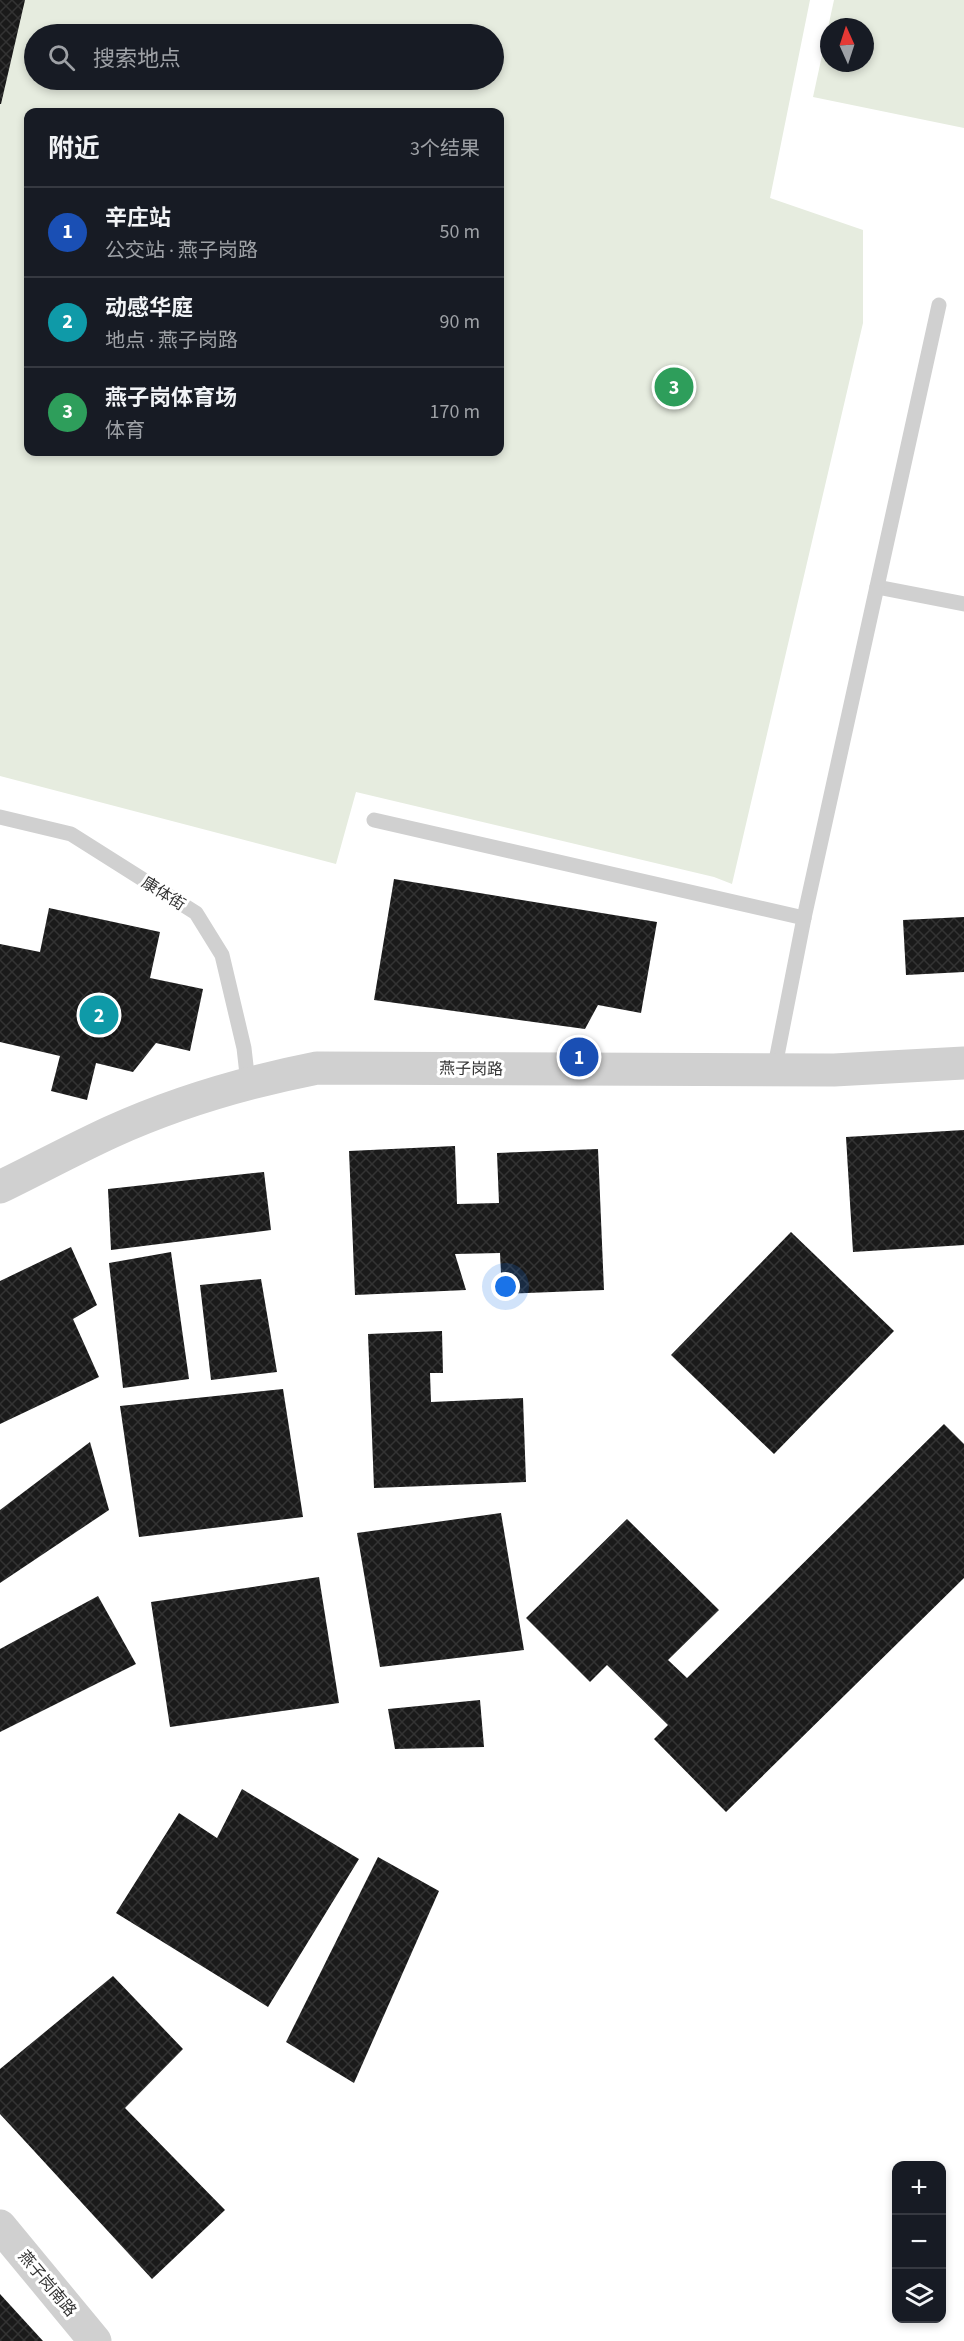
<!DOCTYPE html>
<html lang="zh">
<head>
<meta charset="utf-8">
<style>
	body { margin:0; font-family:"Source Sans 3","Noto Sans SC",sans-serif; background:#20242c; color:#f1f3f6 }
	.controls { position:absolute; right:18px; bottom:18px; display:grid; overflow:hidden; border-radius:12px; box-shadow:0 3px 9px #0003 }
	.controls button { width:54px; height:54px; display:grid; place-items:center; padding:0; border:0; border-bottom:2px solid #363941; background:#171b24; color:#f1f3f6; font:30px sans-serif }
	.compass { position:absolute; left:820px; top:18px; width:54px; height:54px; border-radius:50%; background:#171b24; box-shadow:0 3px 9px #0003; rotate:357deg }
	.you { position:absolute; left:506px; top:1287px; width:21px; height:21px; margin:-15px; border:4px solid #fff; border-radius:50%; background:#1a73e8; box-shadow:0 0 0 9px #1a73e833 }
	.badge { display:grid; place-items:center; width:39px; height:39px; border-radius:50%; background:#e63946; color:#fff; font-size:20px; font-weight:700 }
	.pin { position:absolute; translate:-50% -50%; border:3px solid #fff; box-shadow:0 2px 6px #0006 }
	.list { margin:0; padding:0; list-style:none }
	h2 { display:flex; justify-content:space-between; align-items:center; height:78px; margin:0; padding:0 24px; font-size:26px }
	h2 small { font-size:20px; font-weight:400; color:#9ea1a6 }
	.list li { display:grid; grid-template-columns:39px 1fr auto; gap:18px; align-items:center; box-sizing:border-box; height:90px; padding:0 24px; border-top:2px solid #363941 }
	.list b { display:block; font-size:22px; white-space:nowrap }
	.list p { margin:0; font-size:20px; white-space:nowrap; color:#9ea1a6 }
	.list em { font-size:20px; font-style:normal; color:#9ea1a6 }
	.icon { flex:none; width:33px; height:33px; fill:none; stroke:currentColor; stroke-width:2; stroke-linecap:round; stroke-linejoin:round }
	.map { position:relative; flex:none; width:964px; height:2341px; overflow:hidden }
	.search { position:absolute; background:#171b24; box-shadow:0 3px 9px #0003; left:24px; top:24px; width:480px; height:66px; display:flex; align-items:center; gap:15px; box-sizing:border-box; padding:0 21px; border-radius:33px; color:#9ea1a6; font-size:22px }
	.panel { position:absolute; background:#171b24; box-shadow:0 3px 9px #0003; left:24px; top:108px; width:480px; height:348px; border-radius:12px }
	.map>svg:first-child { display:block }
	.grass { fill:#e6ecdf; fill-rule:evenodd }
	.building { fill:url(#building-cross-hatch) }
	.lines { fill:none; stroke-linecap:round; stroke-linejoin:round }
	.service { stroke:#d0d0d0; stroke-width:15 }
	.tertiary { stroke:#d0d0d0; stroke-width:33 }
	.labels { text-anchor:middle; stroke-width:6; stroke-linejoin:round; paint-order:stroke }
	.street-label { font-size:16px; fill:#333; stroke:#fff }
</style>
</head>
<body>
<div class="map">
<svg width="964" height="2341" viewBox="0 0 964 2341">
	<defs>
		<pattern id="building-cross-hatch" width="8" height="8" patternUnits="userSpaceOnUse" patternTransform="scale(1.5)"><rect width="8" height="8" fill="#1a1a1a"/><path d="M0 0l8 8M0 8l8-8" fill="none" stroke="#333"/></pattern>
	</defs>
	<rect width="100%" height="100%" fill="#fff"/>
	<g class="grass">
		<path d="M 0,0 L 810,0 L 770,198 L 863,230 L 863,323 L 732,884 L 714,877 L 356,792 L 336,864 L 0,776 ZM 34,34 L 494,34 L 494,80 L 34,80 ZM 28,112 L 500,112 L 500,452 L 28,452 Z"/>
		<path d="M 834,0 L 964,0 L 964,128 L 813,97 ZM 829,27 L 865,27 L 865,63 L 829,63 Z"/>
	</g>
	<g class="building">
		<polygon points="0,0 25,0 1,104 0,104"/>
		<polygon points="394,879 657,922 641,1013 598,1005 585,1029 374,1000"/>
		<polygon points="49,908 160,932 150,978 203,989 190,1051 156,1043 133,1072 96,1063 87,1100 51,1091 60,1056 0,1042 0,944 40,952"/>
		<polygon points="964,917 964,972 906,975 903,920"/>
		<polygon points="964,1130 964,1245 853,1252 846,1137"/>
		<polygon points="455,1146 457,1204 499,1203 497,1153 598,1149 604,1290 502,1294 500,1253 455,1254 466,1290 355,1295 349,1151"/>
		<polygon points="264,1172 271,1230 111,1250 108,1189"/>
		<polygon points="791,1232 894,1331 774,1454 671,1355"/>
		<polygon points="71,1247 97,1305 73,1319 99,1377 0,1424 0,1281"/>
		<polygon points="171,1252 189,1379 123,1388 109,1263"/>
		<polygon points="261,1279 277,1372 211,1380 200,1285"/>
		<polygon points="442,1331 443,1373 430,1373 431,1402 523,1398 526,1482 374,1488 368,1334"/>
		<polygon points="283,1389 303,1517 139,1537 120,1406"/>
		<polygon points="944,1424 964,1444 964,1578 726,1812 654,1739 668,1725 607,1665 590,1682 526,1618 627,1519 719,1610 668,1660 687,1678"/>
		<polygon points="90,1442 109,1510 0,1583 0,1510"/>
		<polygon points="501,1513 524,1650 380,1667 357,1533"/>
		<polygon points="319,1577 339,1703 170,1727 151,1602"/>
		<polygon points="98,1596 136,1664 0,1732 0,1649"/>
		<polygon points="480,1700 484,1747 395,1749 388,1709"/>
		<polygon points="242,1789 359,1859 268,2007 116,1913 179,1813 217,1838"/>
		<polygon points="378,1857 439,1891 354,2083 286,2042"/>
		<polygon points="113,1976 183,2049 125,2108 225,2210 152,2279 0,2114 0,2069"/>
		<polygon points="0,2294 43,2341 0,2341"/>
	</g>
	<g class="lines">
		<g class="service">
			<polyline points="877,587 964,604"/>
			<polyline points="0,817 71,834 196,913 222,955 244,1048 248,1083"/>
			<polyline points="374,820 804,918"/>
			<polyline points="774,1071 804,918 939,305"/>
		</g>
		<g class="tertiary">
			<path d="M 0,1187 C 37,1169 74,1149 111,1132 C 177,1102 246,1082 317,1068 L 834,1070 L 964,1063"/>
			<polyline points="0,2226 95,2341"/>
		</g>
	</g>
	<g class="labels">
		<g class="street-label">
			<text transform="translate(164 893) rotate(32)" y="6">康体街</text>
			<text transform="translate(471 1068) rotate(1)" y="6">燕子岗路</text>
			<text transform="translate(48 2283) rotate(50)" y="6">燕子岗南路</text>
		</g>
	</g>
</svg>
<div class="controls">
<button>+</button>
<button>−</button>
<button><svg class="icon" aria-label="layers" viewBox="0 0 24 24"><path d="M12 4l9 5-9 5-9-5zM3 14l9 5 9-5"/></svg></button>
</div>
<svg class="compass" viewBox="-18 -18 36 36"><path d="M0-13l5 13h-10z" fill="#e53935"/><path d="M0 13l5-13h-10z" fill="#9ea1a6"/></svg>
<div class="you"></div>
<div class="pin badge" style="left:579px;top:1057px;background:#1a4fb4">1</div>
<div class="pin badge" style="left:99px;top:1015px;background:#0f9aa8">2</div>
<div class="pin badge" style="left:674px;top:387px;background:#2e9e5b">3</div>
<div class="search"><svg class="icon" aria-label="search" viewBox="0 0 24 24"><circle cx="10" cy="10" r="6"/><path d="M15 15l6 6"/></svg>搜索地点</div>
<section class="panel">
<h2>附近<small>3个结果</small></h2>
<ul class="list">
<li><span class="badge" style="background:#1a4fb4">1</span><div><b>辛庄站</b><p>公交站 · 燕子岗路</p></div><em>50 m</em></li>
<li><span class="badge" style="background:#0f9aa8">2</span><div><b>动感华庭</b><p>地点 · 燕子岗路</p></div><em>90 m</em></li>
<li><span class="badge" style="background:#2e9e5b">3</span><div><b>燕子岗体育场</b><p>体育</p></div><em>170 m</em></li>
</ul>
</section>
</div>
</body>
</html>
